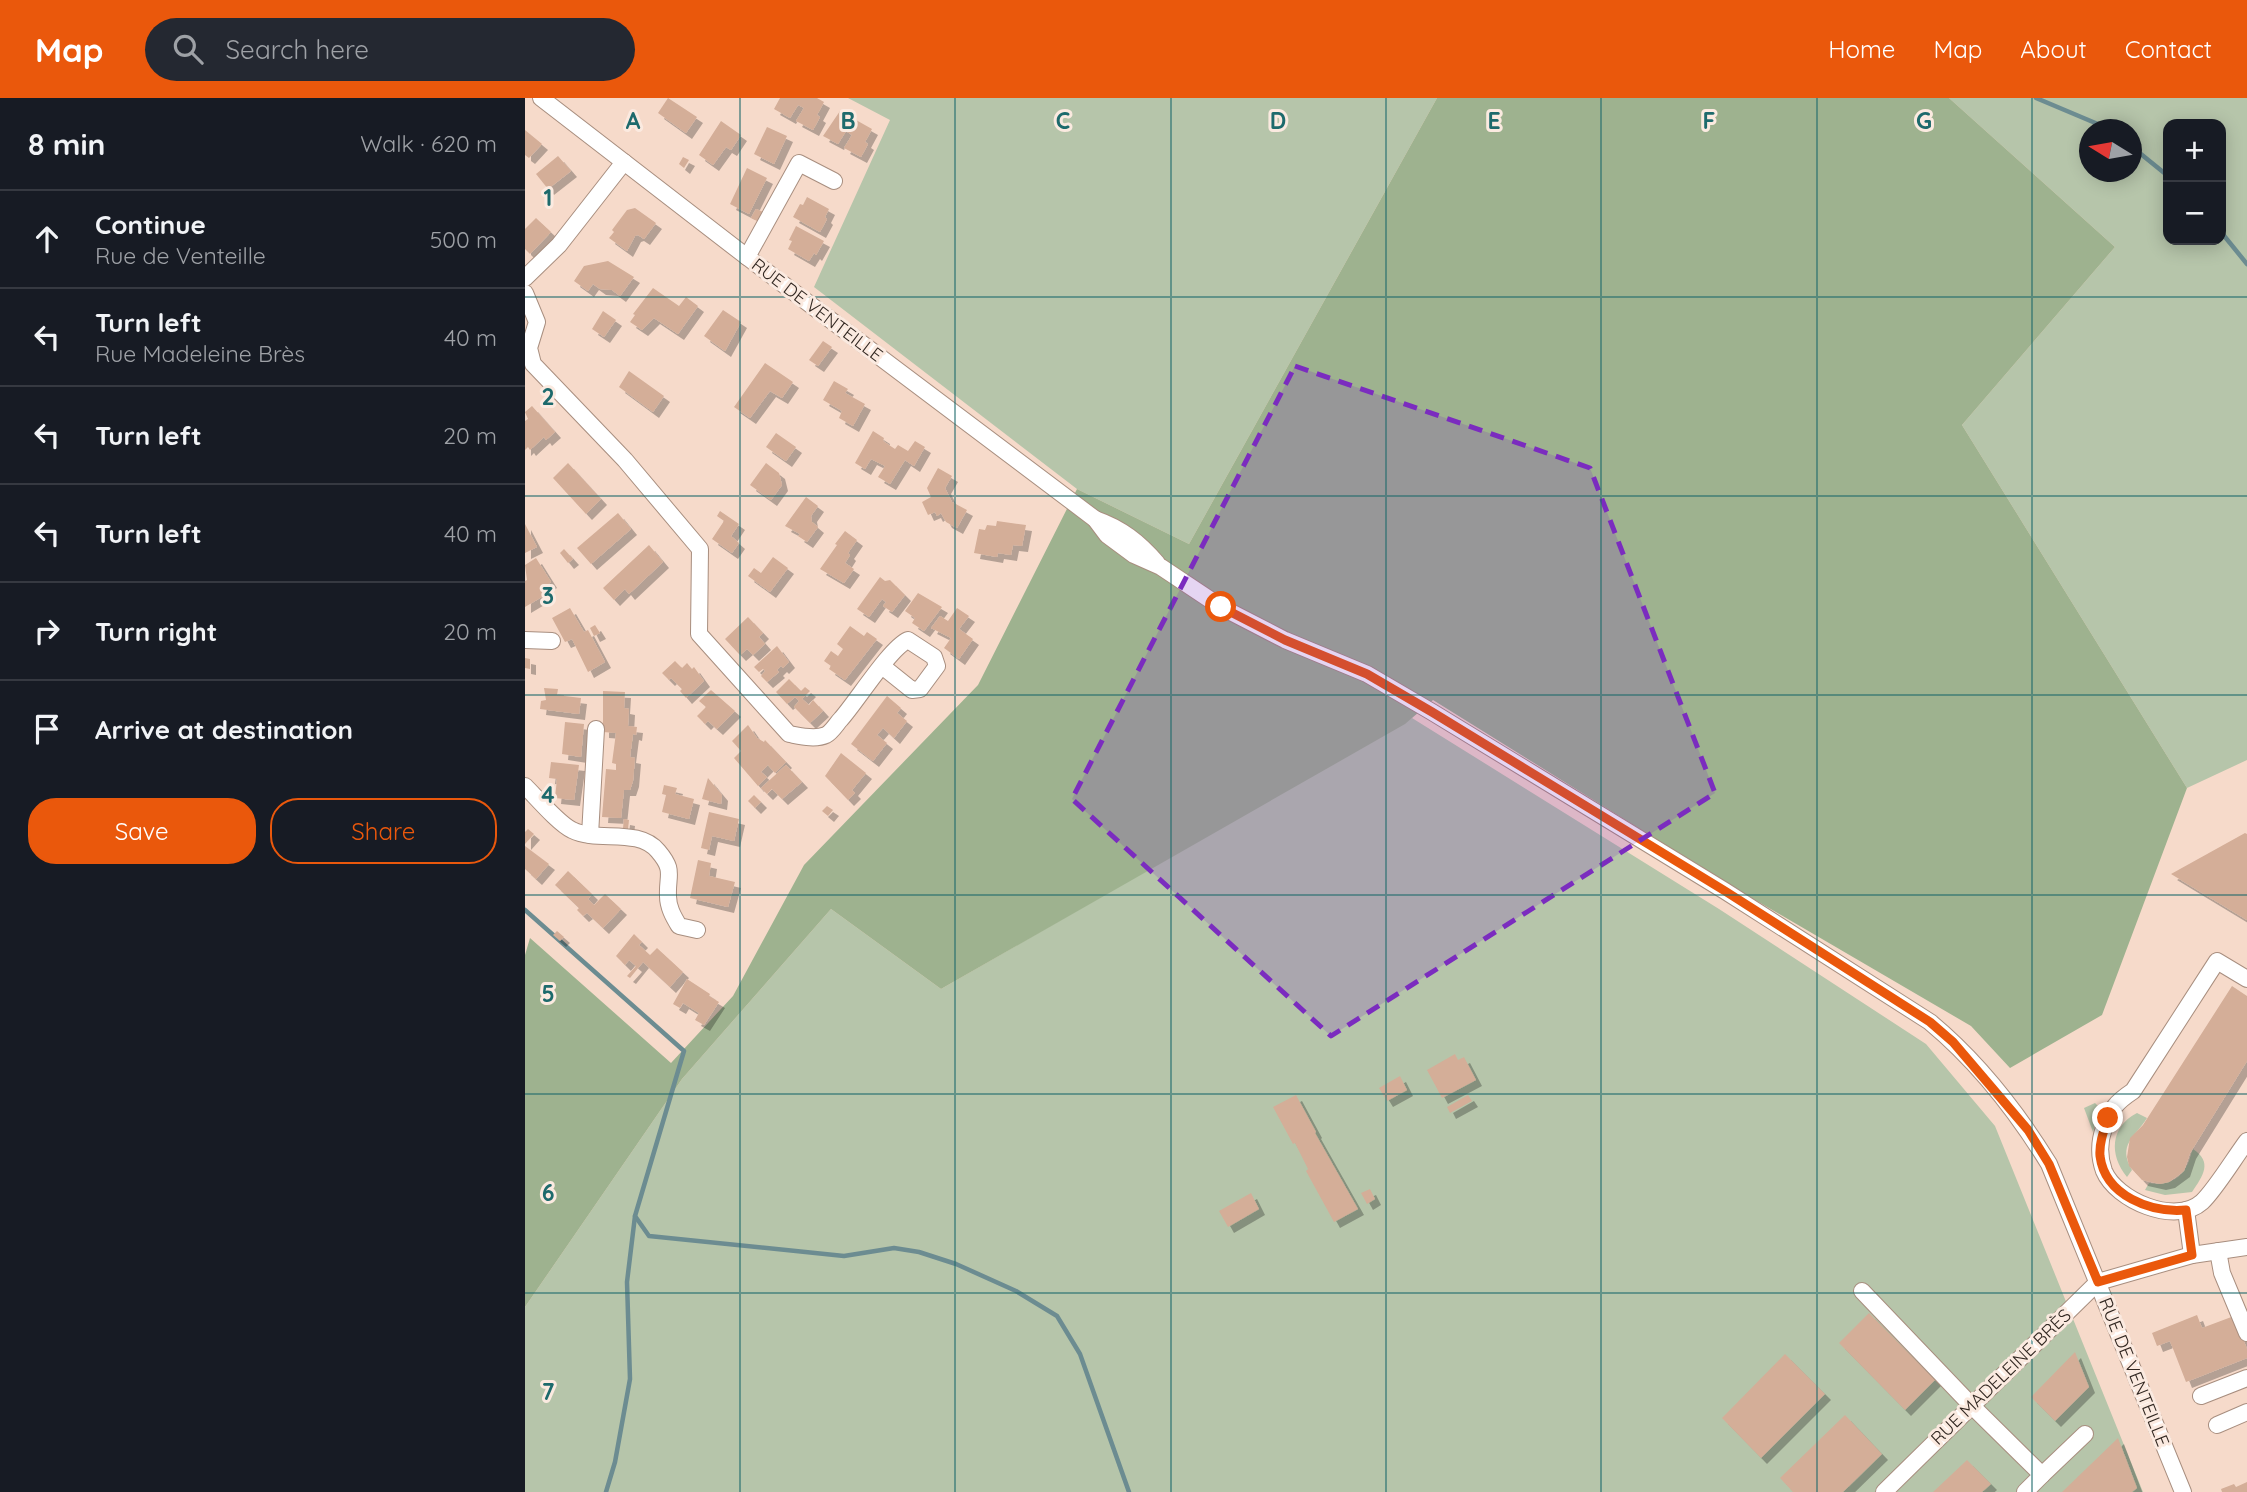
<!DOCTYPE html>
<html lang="en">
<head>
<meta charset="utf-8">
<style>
	body { margin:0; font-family:Quicksand,sans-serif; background:#242831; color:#f1f3f6 }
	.controls { position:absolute; right:21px; top:21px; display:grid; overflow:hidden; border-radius:14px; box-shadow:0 4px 18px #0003 }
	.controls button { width:63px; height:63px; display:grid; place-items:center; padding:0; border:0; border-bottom:2px solid #363941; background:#171b24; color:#f1f3f6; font:35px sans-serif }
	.compass { position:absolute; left:1554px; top:21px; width:63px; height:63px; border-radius:50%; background:#171b24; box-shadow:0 4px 18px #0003; rotate:281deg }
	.stop { position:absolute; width:21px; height:21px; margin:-16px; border:5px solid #ea580c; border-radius:50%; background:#fff }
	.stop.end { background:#ea580c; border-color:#fff; box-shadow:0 2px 7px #0008 }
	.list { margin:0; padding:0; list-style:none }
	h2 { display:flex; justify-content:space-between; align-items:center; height:91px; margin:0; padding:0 28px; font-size:30px }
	h2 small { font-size:23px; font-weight:400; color:#9ea1a6 }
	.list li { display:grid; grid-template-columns:46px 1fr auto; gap:21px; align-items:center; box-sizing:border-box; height:98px; padding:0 28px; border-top:2px solid #363941 }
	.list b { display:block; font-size:26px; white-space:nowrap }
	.list p { margin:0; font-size:23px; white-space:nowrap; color:#9ea1a6 }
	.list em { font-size:23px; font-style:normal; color:#9ea1a6 }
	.actions { display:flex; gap:14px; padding:21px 28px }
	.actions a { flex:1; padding:16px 0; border:2px solid #ea580c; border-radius:28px; text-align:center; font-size:24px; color:#ea580c }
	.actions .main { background:#ea580c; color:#fff }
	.icon { flex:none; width:38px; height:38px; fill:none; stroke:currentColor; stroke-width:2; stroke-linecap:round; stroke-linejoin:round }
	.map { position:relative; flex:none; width:1722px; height:1394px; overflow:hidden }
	header { display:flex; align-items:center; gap:42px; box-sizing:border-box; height:98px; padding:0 35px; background:#ea580c; color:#fff }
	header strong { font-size:33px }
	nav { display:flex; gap:38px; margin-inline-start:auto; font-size:24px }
	.search { width:490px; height:63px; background:#242831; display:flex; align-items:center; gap:18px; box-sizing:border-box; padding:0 24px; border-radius:38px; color:#9ea1a6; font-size:26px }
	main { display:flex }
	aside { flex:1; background:#171b24 }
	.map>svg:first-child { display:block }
	.green { fill:#b6c5aa; fill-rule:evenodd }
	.forest { fill:#9eb28f }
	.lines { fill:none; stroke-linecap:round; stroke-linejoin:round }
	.stream { stroke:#6c8c91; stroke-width:4.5 }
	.building { fill:#d4ae98; filter:url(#shadow) }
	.minor-casing { stroke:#a88e7f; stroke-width:18 }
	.minor { stroke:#fff; stroke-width:16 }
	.route { stroke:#ea580c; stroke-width:9 }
	.marked { fill:#7b2cbf; fill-opacity:0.2; stroke:#7b2cbf; stroke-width:5; stroke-dasharray:14 9; stroke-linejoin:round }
	.grid { fill:none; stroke:#1d6a6c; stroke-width:2; stroke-opacity:0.55 }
	.labels { text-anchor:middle; stroke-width:6; stroke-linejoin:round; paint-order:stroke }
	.street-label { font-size:18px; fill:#312721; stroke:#fbeae0 }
	.grid-label { font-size:23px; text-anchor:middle; font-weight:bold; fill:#1d6a6c; stroke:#fbeae0; stroke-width:6; stroke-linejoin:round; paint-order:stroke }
</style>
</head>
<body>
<header>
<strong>Map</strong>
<div class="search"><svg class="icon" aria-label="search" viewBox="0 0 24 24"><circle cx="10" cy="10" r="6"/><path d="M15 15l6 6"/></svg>Search here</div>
<nav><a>Home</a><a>Map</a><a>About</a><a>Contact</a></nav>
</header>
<main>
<aside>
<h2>8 min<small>Walk · 620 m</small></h2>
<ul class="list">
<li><svg class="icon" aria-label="ahead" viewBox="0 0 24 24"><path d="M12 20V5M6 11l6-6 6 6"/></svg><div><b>Continue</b><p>Rue de Venteille</p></div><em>500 m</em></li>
<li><svg class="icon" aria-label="left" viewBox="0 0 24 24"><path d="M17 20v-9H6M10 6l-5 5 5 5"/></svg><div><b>Turn left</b><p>Rue Madeleine Brès</p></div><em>40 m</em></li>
<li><svg class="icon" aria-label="left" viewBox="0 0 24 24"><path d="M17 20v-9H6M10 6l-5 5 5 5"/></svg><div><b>Turn left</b></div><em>20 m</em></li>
<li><svg class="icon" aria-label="left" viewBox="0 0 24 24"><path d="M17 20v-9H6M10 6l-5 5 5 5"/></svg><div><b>Turn left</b></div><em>40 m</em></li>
<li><svg class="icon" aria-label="right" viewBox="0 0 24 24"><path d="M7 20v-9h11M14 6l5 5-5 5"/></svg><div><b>Turn right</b></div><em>20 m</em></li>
<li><svg class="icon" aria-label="arrive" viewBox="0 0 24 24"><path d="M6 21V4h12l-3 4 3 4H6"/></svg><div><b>Arrive at destination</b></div></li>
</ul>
<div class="actions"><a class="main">Save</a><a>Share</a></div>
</aside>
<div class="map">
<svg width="1722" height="1394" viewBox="0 0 1722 1394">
	<defs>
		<filter id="shadow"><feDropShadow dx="6" dy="6" stdDeviation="0" flood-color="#0004"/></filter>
	</defs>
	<rect width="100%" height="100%" fill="#f6daca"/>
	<g class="green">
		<polygon points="323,0 912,0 664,446 552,391 289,189 365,22"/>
		<path d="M 1424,0 L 1722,0 L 1722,662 L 1662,690 L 1437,327 L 1590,149 ZM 1643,26 L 1696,26 L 1696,142 L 1643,142 ZM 1564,32 L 1606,32 L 1606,74 L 1564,74 Z"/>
		<polygon points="887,620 1194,811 1401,946 1470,1028 1618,1394 0,1394 0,1209 157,981 306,811 416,891"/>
		<polygon points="1570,1005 1575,1010 1568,1034 1559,1010"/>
		<path d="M 1612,1015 L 1622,1020 C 1610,1039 1592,1047 1607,1072 L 1602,1079 C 1584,1057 1585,1029 1612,1015 Z"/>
		<path d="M 1668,1051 C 1688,1064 1678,1078 1667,1094 L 1640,1097 L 1620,1092 L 1624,1085 C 1639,1088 1655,1083 1662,1067 C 1665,1062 1665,1057 1668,1051 Z"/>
	</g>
	<polygon class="forest" points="912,0 1424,0 1590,149 1437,327 1662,690 1577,917 1485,970 1446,928 1208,789 908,602 880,626 416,891 306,811 157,981 0,1209 0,857 5,840 146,965 208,898 279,767 453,587 552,391 664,446"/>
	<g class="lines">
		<g class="stream">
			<polyline points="1511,0 1587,32"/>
			<polyline points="1606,48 1643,78"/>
			<polyline points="1696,134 1722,166"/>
			<polyline points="0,812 159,953 110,1118 124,1138 319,1158 369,1150 394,1154 431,1166 491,1193 532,1218 555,1256 604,1394"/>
			<polyline points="81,1394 90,1364 105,1281 102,1184 110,1118"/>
		</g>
	</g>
	<g class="building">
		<polygon points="143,0 172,19 161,35 133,15"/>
		<polygon points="255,0 292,0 299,4 292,17 295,19 288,32 271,23 279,10 273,7 265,20 249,11"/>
		<polygon points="315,13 347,31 340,44 343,46 336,59 319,50 327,37 321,33 313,46 298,38"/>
		<polygon points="196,23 216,37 206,52 201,49 188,67 174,57"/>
		<polygon points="242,29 262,38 249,66 229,56"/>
		<polygon points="0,32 17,46 4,60 0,57"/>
		<polygon points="33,58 46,73 23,91 11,76"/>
		<polygon points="158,59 164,62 159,70 154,66"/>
		<polygon points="222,70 242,80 224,116 205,106"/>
		<polygon points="282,99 304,111 300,119 302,121 295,134 268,119 275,106 278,107"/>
		<polygon points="110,110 131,125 119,141 113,137 110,138 102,153 84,140 89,134 87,132 102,112"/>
		<polygon points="231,111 241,115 236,125 226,120"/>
		<polygon points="11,120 26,134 5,156 0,151 0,131"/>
		<polygon points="271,128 299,143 291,157 289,155 284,163 263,151 267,143 264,142"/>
		<polygon points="83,163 109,179 95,198 87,192 75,191 68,186 63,193 49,183 59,168"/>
		<polygon points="128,190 154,208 161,199 173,208 153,236 129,220 117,232 105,224 110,217 108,216"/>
		<polygon points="198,212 216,224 200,253 179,238"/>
		<polygon points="78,213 91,222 79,239 67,231"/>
		<polygon points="298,243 307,249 293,268 284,262"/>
		<polygon points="240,265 268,284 257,300 245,293 225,320 209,309"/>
		<polygon points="104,273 139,298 128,314 94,289"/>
		<polygon points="309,283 323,291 320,295 340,306 328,328 314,320 317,313 298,302"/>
		<polygon points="7,308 30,334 21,342 19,339 5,352 3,349 0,352 0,323 3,321 0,314"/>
		<polygon points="348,333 359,340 358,343 370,351 373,347 383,353 390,343 400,349 389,368 380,362 365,386 353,379 360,368 346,361 340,371 330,365"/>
		<polygon points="251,335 271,349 261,363 241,349"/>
		<polygon points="43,365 76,401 61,416 28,380"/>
		<polygon points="241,365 254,375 257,387 246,402 225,387"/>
		<polygon points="413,370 427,378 420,390 427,404 442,412 432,430 421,424 416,415 412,418 410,414 403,417 397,404 406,399 402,390"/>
		<polygon points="281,399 293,408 286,418 287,424 293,429 282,444 273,438 275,436 260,428"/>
		<polygon points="195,413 214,426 206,438 214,445 207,455 187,441 199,423 192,418"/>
		<polygon points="93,415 106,431 66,466 52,450"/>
		<polygon points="472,423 501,427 497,448 488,447 486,457 473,455 472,459 449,455 454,431 460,432 462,427 471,428"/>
		<polygon points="0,426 12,449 0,455"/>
		<polygon points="320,433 332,442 323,455 325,457 320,465 329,471 319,485 295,471 312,447 310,446"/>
		<polygon points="124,447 138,464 104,496 100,491 89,502 78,490"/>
		<polygon points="39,451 48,461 43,465 35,455"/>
		<polygon points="248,459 263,470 245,494 223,478 229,470 236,475"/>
		<polygon points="11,460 26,484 16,491 20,497 0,509 0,483 2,482 0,467"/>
		<polygon points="355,479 360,483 365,482 380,497 367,514 358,508 361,504 357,501 344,519 332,511"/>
		<polygon points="393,495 417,509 399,533 387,525 390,520 380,513"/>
		<polygon points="45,510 59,534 63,532 80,564 63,574 47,541 40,544 27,520"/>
		<polygon points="432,510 444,518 434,531 448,541 434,561 419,550 426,540 406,530 415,518 423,523"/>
		<polygon points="223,519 238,535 234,539 240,546 228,557 222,551 215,557 200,541"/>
		<polygon points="70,527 75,535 69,538 65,530"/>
		<polygon points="325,528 339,538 342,534 352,541 320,582 304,571 306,568 299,563 306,553 313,558 318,551 312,546"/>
		<polygon points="252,548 264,564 258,570 256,568 252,572 254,574 242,584 236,578 240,573 238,571 234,574 229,569"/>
		<polygon points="0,560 5,561 5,571 0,570"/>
		<polygon points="150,563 157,570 162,565 167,571 169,569 179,583 161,600 155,593 157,591 146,580 144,582 137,575"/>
		<polygon points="264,581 276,593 280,589 285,593 277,601 284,607 288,602 298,613 285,625 269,609 274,603 270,599 262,606 251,594"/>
		<polygon points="19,590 33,591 32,597 56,600 54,616 15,611 16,603 21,602"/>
		<polygon points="186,592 210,613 192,631 183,623 180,626 172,618 181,609 174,603"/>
		<polygon points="78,593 100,594 99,610 104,611 103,628 112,629 111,637 108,636 105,659 110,660 108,683 105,692 99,692 96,720 77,719 81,671 91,672 91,666 87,665 91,635 78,634"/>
		<polygon points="362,598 376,610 372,615 382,623 369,640 358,630 352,637 362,645 348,663 326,646"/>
		<polygon points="40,624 59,626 56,659 37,656"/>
		<polygon points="223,627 232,640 239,644 240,642 261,664 250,675 243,667 236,674 242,679 233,688 209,660 216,653 207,643"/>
		<polygon points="316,655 341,675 327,692 330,695 323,702 300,678"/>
		<polygon points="26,664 54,667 49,702 30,700 32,681 24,680"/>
		<polygon points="261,667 277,684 257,701 247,691 242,696 236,690"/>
		<polygon points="183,680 197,697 196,706 177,701"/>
		<polygon points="139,687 152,690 150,696 169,701 164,721 137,714 141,697 137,696"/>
		<polygon points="229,697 236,704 230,710 223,703"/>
		<polygon points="302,708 308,712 303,718 297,713"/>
		<polygon points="184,714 214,721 209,743 187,738 184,752 176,750"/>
		<polygon points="99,721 104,722 103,731 98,730"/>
		<polygon points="3,731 9,736 0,746 0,734"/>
		<polygon points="1720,735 1722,736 1722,822 1646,776"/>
		<polygon points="0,748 24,766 11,781 0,771"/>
		<polygon points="173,762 186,765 184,778 210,784 203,809 165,800"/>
		<polygon points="43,773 67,796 63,801 69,807 80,796 96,811 78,830 62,815 58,818 52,812 54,810 30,787"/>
		<polygon points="32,833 39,839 35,843 28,837"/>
		<polygon points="109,836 117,844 114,847 125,857 132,850 158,874 145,889 118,864 105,880 102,878 111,868 104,862 100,867 91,858"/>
		<polygon points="162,881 185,896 184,898 194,904 179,927 170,922 174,915 158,905 155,910 148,906"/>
		<polygon points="1707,888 1722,898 1722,963 1665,1055 1659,1073 1644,1084 1635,1086 1617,1082 1604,1068 1602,1059 1605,1040 1618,1027"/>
		<polygon points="930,956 933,962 939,959 951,982 917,1000 902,972"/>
		<polygon points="875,978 882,992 862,1003 854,990"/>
		<polygon points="771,997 791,1034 790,1035 833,1111 809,1124 781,1073 783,1071 770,1045 768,1046 748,1009"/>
		<polygon points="943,997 947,1003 925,1015 922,1009"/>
		<polygon points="845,1091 850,1101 842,1106 836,1095"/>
		<polygon points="726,1095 734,1111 703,1129 694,1113"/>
		<polygon points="1344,1215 1410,1282 1380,1312 1314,1245"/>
		<polygon points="1672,1217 1677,1230 1709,1218 1722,1251 1722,1260 1661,1284 1645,1243 1632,1248 1627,1235"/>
		<polygon points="1550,1254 1564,1289 1530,1323 1506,1299"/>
		<polygon points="1260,1256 1300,1296 1236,1360 1197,1320"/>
		<polygon points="1320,1317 1357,1356 1318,1394 1268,1394 1255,1380"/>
		<polygon points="1593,1340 1612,1390 1607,1394 1537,1394"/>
		<polygon points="1442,1362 1466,1386 1457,1394 1408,1394"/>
		<polygon points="1722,1384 1722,1394 1697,1394 1696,1391 1709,1386 1711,1389"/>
	</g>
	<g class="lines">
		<g class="minor-casing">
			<g id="minor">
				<path d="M 16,0 L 222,159 L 570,421 L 582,437 L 609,457 L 636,469 L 696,509 L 760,542 L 842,576 L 907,614 L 1200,793 L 1405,924 C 1452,963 1492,1014 1524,1066 L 1658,1394"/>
				<polyline points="222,159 274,65 309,83"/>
				<polyline points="0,180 34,147 99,64"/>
				<path d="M 0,195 L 12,224 L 4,250 L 8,266 L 100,362 L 175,451 L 174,536 L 264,636 C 275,638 290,642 301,637 C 307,634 312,625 316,621 C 332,603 365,550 383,542 L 409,559 L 412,568 L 395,591 L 387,592 L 357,568"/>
				<path d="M 570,421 C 596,430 614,444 632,465"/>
				<polyline points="0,542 27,543"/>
				<path d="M 0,688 C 11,699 34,726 47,732 C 73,745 113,729 133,753 C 150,773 142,776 143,798 C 143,809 148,818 154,828 L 172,832"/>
				<polyline points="65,737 71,631"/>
				<path d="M 1722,881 L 1692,863 L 1608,993 C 1590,1005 1587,1010 1579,1030 C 1574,1044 1574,1059 1579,1073 C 1591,1102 1650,1128 1677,1104 C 1690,1092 1710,1059 1722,1043"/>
				<polyline points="1661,1112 1667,1157"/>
				<polyline points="1693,1153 1697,1175 1722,1235"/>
				<polyline points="1337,1193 1446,1307 1517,1377 1500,1394"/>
				<polyline points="1676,1298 1722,1280"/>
				<polyline points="1692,1327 1722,1314"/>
				<polyline points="1517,1377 1560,1336"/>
				<polyline points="1359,1394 1573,1184 1667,1157 1722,1149"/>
			</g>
		</g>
		<use href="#minor" class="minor"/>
	</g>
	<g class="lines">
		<path class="route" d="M 696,509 L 760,542 L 842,576 L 907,614 L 1200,793 L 1405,924 L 1428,944 L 1503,1032 L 1524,1066 L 1573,1184 L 1667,1157 L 1661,1112 C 1626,1115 1580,1098 1575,1058 C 1574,1045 1579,1032 1583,1020"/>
	</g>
	<path class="marked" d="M 770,268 L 1065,370 L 1190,695 L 806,938 L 547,701 Z"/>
	<path class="grid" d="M 215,0 L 215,1394M 430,0 L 430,1394M 646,0 L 646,1394M 861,0 L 861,1394M 1076,0 L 1076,1394M 1292,0 L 1292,1394M 1507,0 L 1507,1394M 0,199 L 1722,199M 0,398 L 1722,398M 0,597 L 1722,597M 0,797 L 1722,797M 0,996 L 1722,996M 0,1195 L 1722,1195"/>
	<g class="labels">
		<g class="street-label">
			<text transform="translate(292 212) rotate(37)" y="6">RUE DE VENTEILLE</text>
			<text transform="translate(1609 1274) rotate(68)" y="6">RUE DE VENTEILLE</text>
			<text transform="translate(1476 1279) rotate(-44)" y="6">RUE MADELEINE BRÈS</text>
		</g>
	</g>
	<g class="grid-label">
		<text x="108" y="31">A</text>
		<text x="323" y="31">B</text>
		<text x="538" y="31">C</text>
		<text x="753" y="31">D</text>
		<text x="969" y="31">E</text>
		<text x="1184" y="31">F</text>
		<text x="1399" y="31">G</text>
		<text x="23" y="108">1</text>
		<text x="23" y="307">2</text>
		<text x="23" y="506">3</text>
		<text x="23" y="705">4</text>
		<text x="23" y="904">5</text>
		<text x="23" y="1103">6</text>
		<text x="23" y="1302">7</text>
	</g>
</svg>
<div class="controls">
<button>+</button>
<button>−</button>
</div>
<svg class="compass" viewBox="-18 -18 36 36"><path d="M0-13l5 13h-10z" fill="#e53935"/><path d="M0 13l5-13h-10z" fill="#9ea1a6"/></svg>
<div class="stop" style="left:696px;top:509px"></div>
<div class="stop end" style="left:1583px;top:1020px"></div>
</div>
</main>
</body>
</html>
